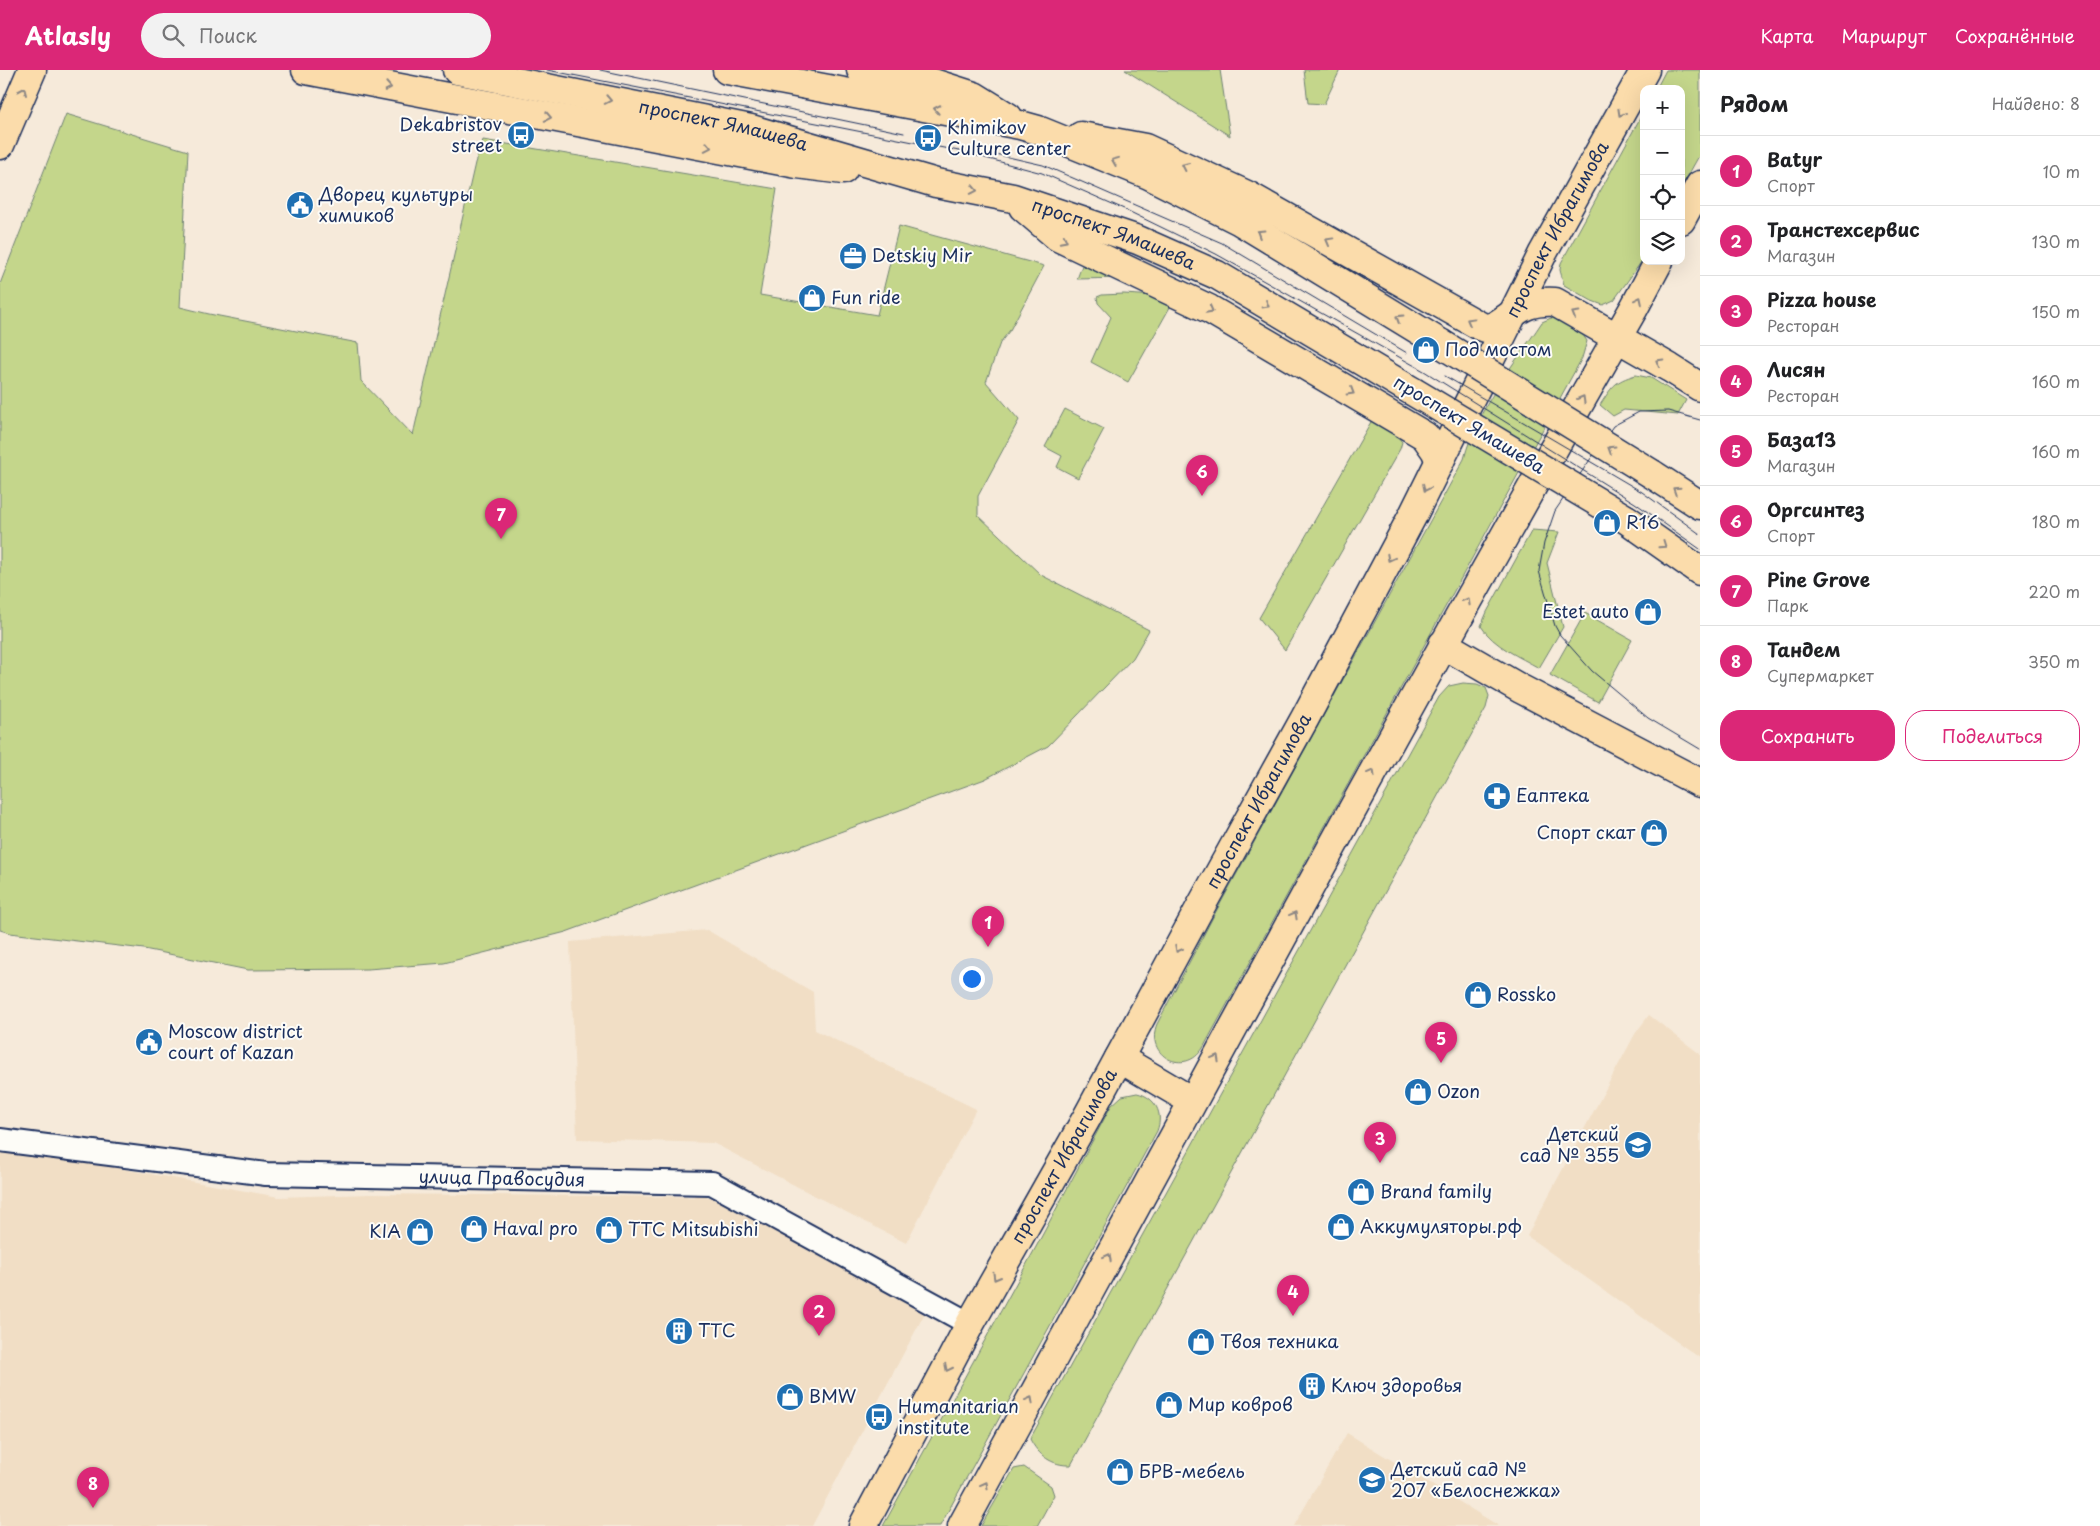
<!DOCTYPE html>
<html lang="ru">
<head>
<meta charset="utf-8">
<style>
	body { margin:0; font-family:"Playpen Sans",sans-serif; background:#f2f2f2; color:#202124 }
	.controls { position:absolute; right:15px; top:15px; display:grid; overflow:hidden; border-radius:10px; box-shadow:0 5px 20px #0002 }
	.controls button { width:45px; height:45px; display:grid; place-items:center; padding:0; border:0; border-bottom:1px solid #e0e0e0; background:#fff; color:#202124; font:25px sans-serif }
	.you { position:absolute; left:971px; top:908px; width:18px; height:18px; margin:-12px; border:4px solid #fff; border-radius:50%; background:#1a73e8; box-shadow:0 0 0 8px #1a73e833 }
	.badge { display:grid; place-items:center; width:32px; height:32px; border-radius:50%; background:#db2777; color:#fff; font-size:16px; font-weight:700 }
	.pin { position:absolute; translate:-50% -41px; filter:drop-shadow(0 1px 2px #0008) }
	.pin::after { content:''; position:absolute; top:26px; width:18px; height:15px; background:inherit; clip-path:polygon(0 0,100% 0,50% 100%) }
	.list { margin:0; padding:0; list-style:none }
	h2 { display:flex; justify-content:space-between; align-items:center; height:65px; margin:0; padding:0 20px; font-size:21px }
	h2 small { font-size:16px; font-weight:400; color:#757577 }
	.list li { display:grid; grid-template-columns:32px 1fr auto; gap:15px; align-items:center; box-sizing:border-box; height:70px; padding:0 20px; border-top:1px solid #e0e0e0 }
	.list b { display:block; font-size:19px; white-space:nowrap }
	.list p { margin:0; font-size:16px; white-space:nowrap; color:#757577 }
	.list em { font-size:16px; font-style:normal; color:#757577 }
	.actions { display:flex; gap:10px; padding:15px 20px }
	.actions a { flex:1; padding:11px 0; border:1px solid #db2777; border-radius:20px; text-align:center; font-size:18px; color:#db2777 }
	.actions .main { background:#db2777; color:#fff }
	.icon { flex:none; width:28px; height:28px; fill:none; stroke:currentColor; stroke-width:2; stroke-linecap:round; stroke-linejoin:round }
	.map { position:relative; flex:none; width:1700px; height:1456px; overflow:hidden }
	header { display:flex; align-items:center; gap:30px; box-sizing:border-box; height:70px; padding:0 25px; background:#db2777; color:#fff }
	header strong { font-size:24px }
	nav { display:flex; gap:28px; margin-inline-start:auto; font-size:18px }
	.search { width:350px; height:45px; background:#f2f2f2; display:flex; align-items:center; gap:12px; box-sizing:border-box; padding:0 18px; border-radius:28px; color:#757577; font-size:19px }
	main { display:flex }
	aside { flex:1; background:#fff }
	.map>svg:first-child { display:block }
	.built { fill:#f1dec5 }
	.green { fill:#c4d68b; stroke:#708274 }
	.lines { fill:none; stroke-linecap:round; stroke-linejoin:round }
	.minor-casing { stroke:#1b2f5e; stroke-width:26 }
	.major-casing { stroke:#1b2f5e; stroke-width:31 }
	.minor { stroke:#fdfcf7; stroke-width:22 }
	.major { stroke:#fbdcab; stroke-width:28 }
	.tram { stroke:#1b2f5e; stroke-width:1 }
	.major-bridge-casing { stroke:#1b2f5e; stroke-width:31; stroke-linecap:butt }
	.major-bridge { stroke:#fbdcab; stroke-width:28 }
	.oneway { stroke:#8b8684 }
	.labels { text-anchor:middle; stroke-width:4; stroke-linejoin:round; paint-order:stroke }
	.poi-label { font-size:18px; fill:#1b2f5e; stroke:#fdfcf7; text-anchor:start }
	.street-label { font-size:18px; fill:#1b2f5e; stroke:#fdfcf7 }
</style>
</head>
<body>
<header>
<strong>Atlasly</strong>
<div class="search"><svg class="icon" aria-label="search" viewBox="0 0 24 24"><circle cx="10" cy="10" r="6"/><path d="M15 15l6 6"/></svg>Поиск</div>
<nav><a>Карта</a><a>Маршрут</a><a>Сохранённые</a></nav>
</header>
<main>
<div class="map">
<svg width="1700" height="1456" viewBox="0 0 1700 1456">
	<rect width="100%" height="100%" fill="#f6eada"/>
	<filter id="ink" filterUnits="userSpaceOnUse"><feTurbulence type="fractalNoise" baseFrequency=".02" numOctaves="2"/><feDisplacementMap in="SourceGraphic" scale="10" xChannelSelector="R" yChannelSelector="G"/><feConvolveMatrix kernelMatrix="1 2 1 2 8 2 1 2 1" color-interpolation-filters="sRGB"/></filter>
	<g filter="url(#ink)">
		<g class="built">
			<polygon points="707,860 813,922 815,960 976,1039 906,1173 713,1073 577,1069 570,872"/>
			<polygon points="1649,945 1700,984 1700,1288 1527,1166 1635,964"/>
			<polygon points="0,1077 279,1127 369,1124 710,1127 884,1217 926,1241 812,1456 0,1456"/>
			<polygon points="1347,1363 1499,1456 1294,1456"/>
		</g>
		<g class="green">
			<polygon points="1125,0 1220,0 1230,66"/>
			<polygon points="1304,0 1340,0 1324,34 1308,33"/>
			<polygon points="1666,0 1700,0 1700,84 1681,118 1681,19 1656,19"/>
			<polygon points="1644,41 1644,188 1614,230 1603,235 1592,231 1564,215 1560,200 1561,193"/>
			<polygon points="66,44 188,81 180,237 209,244 358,273 361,311 413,365 475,93 483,70 777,119 760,225 877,245 899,156 1044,196 1010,260 1000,273 986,312 1019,350 978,426 978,445 1041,505 1149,560 1133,588 1048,676 985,709 566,862 444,893 368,899 248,900 144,879 10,863 0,860 0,214"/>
			<polygon points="1084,190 1126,208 1077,209"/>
			<polygon points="1124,224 1155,226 1174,230 1128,312 1091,292 1111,247 1098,233 1097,227 1102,225"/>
			<path d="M 1551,248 C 1567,249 1579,258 1587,271 L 1582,288 L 1203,978 C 1185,1007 1144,986 1157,954 L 1213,847 L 1464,389 C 1477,338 1513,296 1542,252 Z"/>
			<path d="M 1636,305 L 1651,308 L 1686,330 L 1678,345 L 1624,340 L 1613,346 L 1600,335 C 1612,317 1614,311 1636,305 Z"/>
			<polygon points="1065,339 1104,359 1078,408 1057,397 1062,386 1045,377"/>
			<polygon points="1372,350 1395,363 1402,372 1400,379 1285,580 1259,548"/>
			<path d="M 1532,460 L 1559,462 L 1547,493 L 1563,557 L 1539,598 C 1520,587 1493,576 1481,556 L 1487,542 Z"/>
			<polygon points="1585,543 1632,570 1598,632 1550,605"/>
			<path d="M 1463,613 L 1477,614 L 1486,618 L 1489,626 L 1486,638 L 1071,1395 C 1052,1396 1038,1385 1030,1369 L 1439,627 L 1449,616 Z"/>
			<path d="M 1137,1023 C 1155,1027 1164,1043 1157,1061 L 940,1456 L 883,1456 L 1036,1177 L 1111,1036 L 1122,1026 Z"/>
			<polygon points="1024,1397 1051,1416 1054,1425 1037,1456 981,1456 1014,1399"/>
		</g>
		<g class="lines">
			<g class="minor-casing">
				<g id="minor">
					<path id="s1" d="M 0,1070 L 266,1104 L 712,1113 L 970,1254"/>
				</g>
			</g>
			<g class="major-casing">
				<g id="major">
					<polyline points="306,0 797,94 843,100"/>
					<path id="s2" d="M 457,0 L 751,59 L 936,113 L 1013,128 L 1138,170 L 1217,205 L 1412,321"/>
					<polyline points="727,0 1020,55 1038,60 1149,105 1240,151 1440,273"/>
					<polyline points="861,0 924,10 974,26 1008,47"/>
					<path d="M 1081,66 L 1145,78 L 1249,126 L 1480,256 L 1489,259 C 1516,245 1520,230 1555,232 L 1670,298 L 1700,317"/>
					<polyline points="0,75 32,0"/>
					<polyline points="1023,137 1058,167 1209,239 1425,366 1435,380 1440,391"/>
					<polyline points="1681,150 1700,115"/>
					<polyline points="1652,404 1700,435"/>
					<polyline points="1626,449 1700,501"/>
					<polyline points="1443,574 1521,619 1700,713"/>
					<polyline points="1119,988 1192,1031"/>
					<path id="s3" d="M 863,1456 L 970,1254 L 1086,1049 L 1201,836 L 1305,648 L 1413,445 L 1543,183 L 1645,0"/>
					<path d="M 962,1456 C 1184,1049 1403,640 1634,238 L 1659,191"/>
				</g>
			</g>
			<use href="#minor" class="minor"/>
			<use href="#major" class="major"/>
			<g class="tram">
				<polyline points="547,0 959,81 1042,103 1124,139 1216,184 1424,301 1635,433 1700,479"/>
				<polyline points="600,0 904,63"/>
				<polyline points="995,84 1043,95 1222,173 1407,283"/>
				<polyline points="1445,306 1642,422 1700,464"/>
				<polyline points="1700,350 1668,341 1639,342 1613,356 1555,441 1544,473 1539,501 1555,556 1560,565 1592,601 1648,648 1700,679"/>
			</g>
			<g class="major-bridge-casing">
				<g id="major-bridge">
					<polyline points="1440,273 1652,404"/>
					<polyline points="1412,321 1626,449"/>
				</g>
			</g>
			<use href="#major-bridge" class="major-bridge"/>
		</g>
		<defs><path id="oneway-chevron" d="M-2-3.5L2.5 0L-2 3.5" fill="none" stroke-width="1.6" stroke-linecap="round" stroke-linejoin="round" transform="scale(1.25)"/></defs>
		<g class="oneway">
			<use href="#oneway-chevron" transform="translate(388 17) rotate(11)"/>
			<use href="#oneway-chevron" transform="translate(23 21) rotate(-66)"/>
			<use href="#oneway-chevron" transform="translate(608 30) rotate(11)"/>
			<use href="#oneway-chevron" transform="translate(937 39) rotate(-169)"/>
			<use href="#oneway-chevron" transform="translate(1621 43) rotate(119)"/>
			<use href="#oneway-chevron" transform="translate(548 47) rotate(11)"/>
			<use href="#oneway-chevron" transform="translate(708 77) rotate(11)"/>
			<use href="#oneway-chevron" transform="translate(1115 91) rotate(-158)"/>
			<use href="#oneway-chevron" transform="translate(1185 96) rotate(-155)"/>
			<use href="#oneway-chevron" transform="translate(974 120) rotate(11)"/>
			<use href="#oneway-chevron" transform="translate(1260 163) rotate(-148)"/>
			<use href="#oneway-chevron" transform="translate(1064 170) rotate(28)"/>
			<use href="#oneway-chevron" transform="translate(1329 171) rotate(-151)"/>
			<use href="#oneway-chevron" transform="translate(1639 230) rotate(-64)"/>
			<use href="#oneway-chevron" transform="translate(1266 235) rotate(31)"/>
			<use href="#oneway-chevron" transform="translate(1210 240) rotate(28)"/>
			<use href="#oneway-chevron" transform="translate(1575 244) rotate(-150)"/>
			<use href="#oneway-chevron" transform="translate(1399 248) rotate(-148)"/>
			<use href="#oneway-chevron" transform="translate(1470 251) rotate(-151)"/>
			<use href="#oneway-chevron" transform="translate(1659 292) rotate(-150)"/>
			<use href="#oneway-chevron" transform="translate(1351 322) rotate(31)"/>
			<use href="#oneway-chevron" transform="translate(1582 329) rotate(-60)"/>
			<use href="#oneway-chevron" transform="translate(1611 379) rotate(-148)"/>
			<use href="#oneway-chevron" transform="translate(1426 418) rotate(116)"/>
			<use href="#oneway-chevron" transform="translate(1676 420) rotate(-147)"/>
			<use href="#oneway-chevron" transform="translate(1663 475) rotate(35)"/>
			<use href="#oneway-chevron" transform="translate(1390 488) rotate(118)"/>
			<use href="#oneway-chevron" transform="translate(1467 531) rotate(-61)"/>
			<use href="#oneway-chevron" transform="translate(1372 703) rotate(-61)"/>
			<use href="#oneway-chevron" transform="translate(1294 845) rotate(-61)"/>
			<use href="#oneway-chevron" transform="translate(1178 879) rotate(118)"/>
			<use href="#oneway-chevron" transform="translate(1216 988) rotate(-61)"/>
			<use href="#oneway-chevron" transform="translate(1108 1187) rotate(-62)"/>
			<use href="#oneway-chevron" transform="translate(996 1207) rotate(120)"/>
			<use href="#oneway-chevron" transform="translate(948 1298) rotate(117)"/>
			<use href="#oneway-chevron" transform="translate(1030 1330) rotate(-62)"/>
			<use href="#oneway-chevron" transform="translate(985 1415) rotate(-61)"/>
		</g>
	</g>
	<defs>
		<g id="bus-disc" transform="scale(1.4375)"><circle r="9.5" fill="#1f6fb2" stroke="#fdfcf7"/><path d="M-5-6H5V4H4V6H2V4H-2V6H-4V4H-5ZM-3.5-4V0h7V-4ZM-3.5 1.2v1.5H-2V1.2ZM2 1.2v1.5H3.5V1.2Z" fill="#fff"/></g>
		<g id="civic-disc" transform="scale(1.4375)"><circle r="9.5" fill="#1f6fb2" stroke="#fdfcf7"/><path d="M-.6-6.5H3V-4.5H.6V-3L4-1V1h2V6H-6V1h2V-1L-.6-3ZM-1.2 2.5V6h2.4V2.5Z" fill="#fff"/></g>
		<g id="office-disc" transform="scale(1.4375)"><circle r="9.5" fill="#1f6fb2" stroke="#fdfcf7"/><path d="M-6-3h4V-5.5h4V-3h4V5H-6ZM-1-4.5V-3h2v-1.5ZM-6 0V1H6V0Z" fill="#fff"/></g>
		<g id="shop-disc" transform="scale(1.4375)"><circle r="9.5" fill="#1f6fb2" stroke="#fdfcf7"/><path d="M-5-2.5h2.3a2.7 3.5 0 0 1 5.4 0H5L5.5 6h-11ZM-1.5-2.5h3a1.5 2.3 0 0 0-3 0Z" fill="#fff"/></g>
		<g id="pharmacy-disc" transform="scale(1.4375)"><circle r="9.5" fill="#1f6fb2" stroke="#fdfcf7"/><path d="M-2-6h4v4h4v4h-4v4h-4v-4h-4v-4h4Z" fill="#fff"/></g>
		<g id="school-disc" transform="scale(1.4375)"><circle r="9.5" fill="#1f6fb2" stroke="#fdfcf7"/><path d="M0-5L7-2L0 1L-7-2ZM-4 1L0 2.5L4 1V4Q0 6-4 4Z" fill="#fff"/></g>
		<g id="building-disc" transform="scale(1.4375)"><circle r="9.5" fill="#1f6fb2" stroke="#fdfcf7"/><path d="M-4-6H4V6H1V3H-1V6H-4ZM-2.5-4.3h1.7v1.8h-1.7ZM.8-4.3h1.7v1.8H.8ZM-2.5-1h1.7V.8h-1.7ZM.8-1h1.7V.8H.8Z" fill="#fff"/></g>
	</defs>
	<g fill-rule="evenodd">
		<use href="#bus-disc" x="521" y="65"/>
		<use href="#bus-disc" x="928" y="68"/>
		<use href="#civic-disc" x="300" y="135"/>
		<use href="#office-disc" x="853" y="186"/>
		<use href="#shop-disc" x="812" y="228"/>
		<use href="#shop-disc" x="1426" y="280"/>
		<use href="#shop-disc" x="1607" y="453"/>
		<use href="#shop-disc" x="1648" y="542"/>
		<use href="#pharmacy-disc" x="1497" y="726"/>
		<use href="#shop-disc" x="1654" y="763"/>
		<use href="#shop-disc" x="1478" y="925"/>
		<use href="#civic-disc" x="149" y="972"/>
		<use href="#shop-disc" x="1418" y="1022"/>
		<use href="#school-disc" x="1638" y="1075"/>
		<use href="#shop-disc" x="1361" y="1122"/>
		<use href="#shop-disc" x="1341" y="1157"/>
		<use href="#shop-disc" x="474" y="1159"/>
		<use href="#shop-disc" x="609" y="1160"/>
		<use href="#shop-disc" x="420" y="1162"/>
		<use href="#building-disc" x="679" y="1261"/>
		<use href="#shop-disc" x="1201" y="1272"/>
		<use href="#building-disc" x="1312" y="1316"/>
		<use href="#shop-disc" x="790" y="1327"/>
		<use href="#shop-disc" x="1169" y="1335"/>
		<use href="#bus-disc" x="879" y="1347"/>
		<use href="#shop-disc" x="1120" y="1402"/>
		<use href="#school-disc" x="1372" y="1410"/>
	</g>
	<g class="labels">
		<g class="poi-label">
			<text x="502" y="61" text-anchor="end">Dekabristov<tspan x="502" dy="21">street</tspan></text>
			<text x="947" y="64">Khimikov<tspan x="947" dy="21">Culture center</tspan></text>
			<text x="319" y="131">Дворец культуры<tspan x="319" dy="21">химиков</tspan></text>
			<text x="872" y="192">Detskiy Mir</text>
			<text x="831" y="234">Fun ride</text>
			<text x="1445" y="286">Под мостом</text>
			<text x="1626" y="459">R16</text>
			<text x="1629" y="548" text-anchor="end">Estet auto</text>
			<text x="1516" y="732">Еаптека</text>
			<text x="1635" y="769" text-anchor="end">Спорт скат</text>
			<text x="1497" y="931">Rossko</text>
			<text x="168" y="968">Moscow district<tspan x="168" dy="21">court of Kazan</tspan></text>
			<text x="1437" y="1028">Ozon</text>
			<text x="1619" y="1071" text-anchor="end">Детский<tspan x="1619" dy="21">сад № 355</tspan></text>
			<text x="1380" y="1128">Brand family</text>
			<text x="1360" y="1163">Аккумуляторы.рф</text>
			<text x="493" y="1165">Haval pro</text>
			<text x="628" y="1166">ТТС Mitsubishi</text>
			<text x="401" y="1168" text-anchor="end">KIA</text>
			<text x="698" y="1267">ТТС</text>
			<text x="1220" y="1278">Твоя техника</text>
			<text x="1331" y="1322">Ключ здоровья</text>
			<text x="809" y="1333">BMW</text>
			<text x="1188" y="1341">Мир ковров</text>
			<text x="898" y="1343">Humanitarian<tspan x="898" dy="21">institute</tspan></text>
			<text x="1391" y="1406">Детский сад №<tspan x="1391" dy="21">207 «Белоснежка»</tspan></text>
			<text x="1139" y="1408">БРВ-мебель</text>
		</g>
		<g class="street-label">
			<text dy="6" stroke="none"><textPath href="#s2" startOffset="272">проспект Ямашева</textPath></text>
			<text dy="6" stroke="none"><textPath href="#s3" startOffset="1471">проспект Ибрагимова</textPath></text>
			<text dy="6" stroke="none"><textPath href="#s2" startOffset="678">проспект Ямашева</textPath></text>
			<text transform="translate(1469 355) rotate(31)" y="6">проспект Ямашева</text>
			<text dy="6" stroke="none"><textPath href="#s3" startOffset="826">проспект Ибрагимова</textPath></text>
			<text dy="6" stroke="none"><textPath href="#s3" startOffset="421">проспект Ибрагимова</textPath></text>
			<text dy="6" stroke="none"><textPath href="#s1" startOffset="504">улица Правосудия</textPath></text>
		</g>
	</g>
</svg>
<div class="controls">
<button>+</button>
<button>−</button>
<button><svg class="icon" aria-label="locate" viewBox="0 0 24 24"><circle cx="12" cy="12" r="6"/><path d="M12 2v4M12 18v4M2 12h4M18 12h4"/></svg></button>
<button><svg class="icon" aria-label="layers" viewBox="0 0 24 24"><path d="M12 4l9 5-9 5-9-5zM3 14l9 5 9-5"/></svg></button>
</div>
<div class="you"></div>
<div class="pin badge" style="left:988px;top:877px">1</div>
<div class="pin badge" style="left:819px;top:1266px">2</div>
<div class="pin badge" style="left:1380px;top:1093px">3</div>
<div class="pin badge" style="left:1293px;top:1246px">4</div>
<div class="pin badge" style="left:1441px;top:993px">5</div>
<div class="pin badge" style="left:1202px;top:426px">6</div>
<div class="pin badge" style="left:501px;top:469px">7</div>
<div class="pin badge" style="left:93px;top:1438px">8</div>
</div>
<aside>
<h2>Рядом<small>Найдено: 8</small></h2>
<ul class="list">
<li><span class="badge">1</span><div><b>Batyr</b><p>Спорт</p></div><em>10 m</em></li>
<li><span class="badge">2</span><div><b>Транстехсервис</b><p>Магазин</p></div><em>130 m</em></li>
<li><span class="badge">3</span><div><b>Pizza house</b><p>Ресторан</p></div><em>150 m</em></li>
<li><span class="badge">4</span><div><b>Лисян</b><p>Ресторан</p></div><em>160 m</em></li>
<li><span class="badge">5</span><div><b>База13</b><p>Магазин</p></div><em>160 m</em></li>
<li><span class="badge">6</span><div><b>Оргсинтез</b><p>Спорт</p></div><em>180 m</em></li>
<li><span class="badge">7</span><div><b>Pine Grove</b><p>Парк</p></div><em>220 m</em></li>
<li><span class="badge">8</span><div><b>Тандем</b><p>Супермаркет</p></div><em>350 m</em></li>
</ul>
<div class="actions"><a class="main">Сохранить</a><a>Поделиться</a></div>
</aside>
</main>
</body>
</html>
